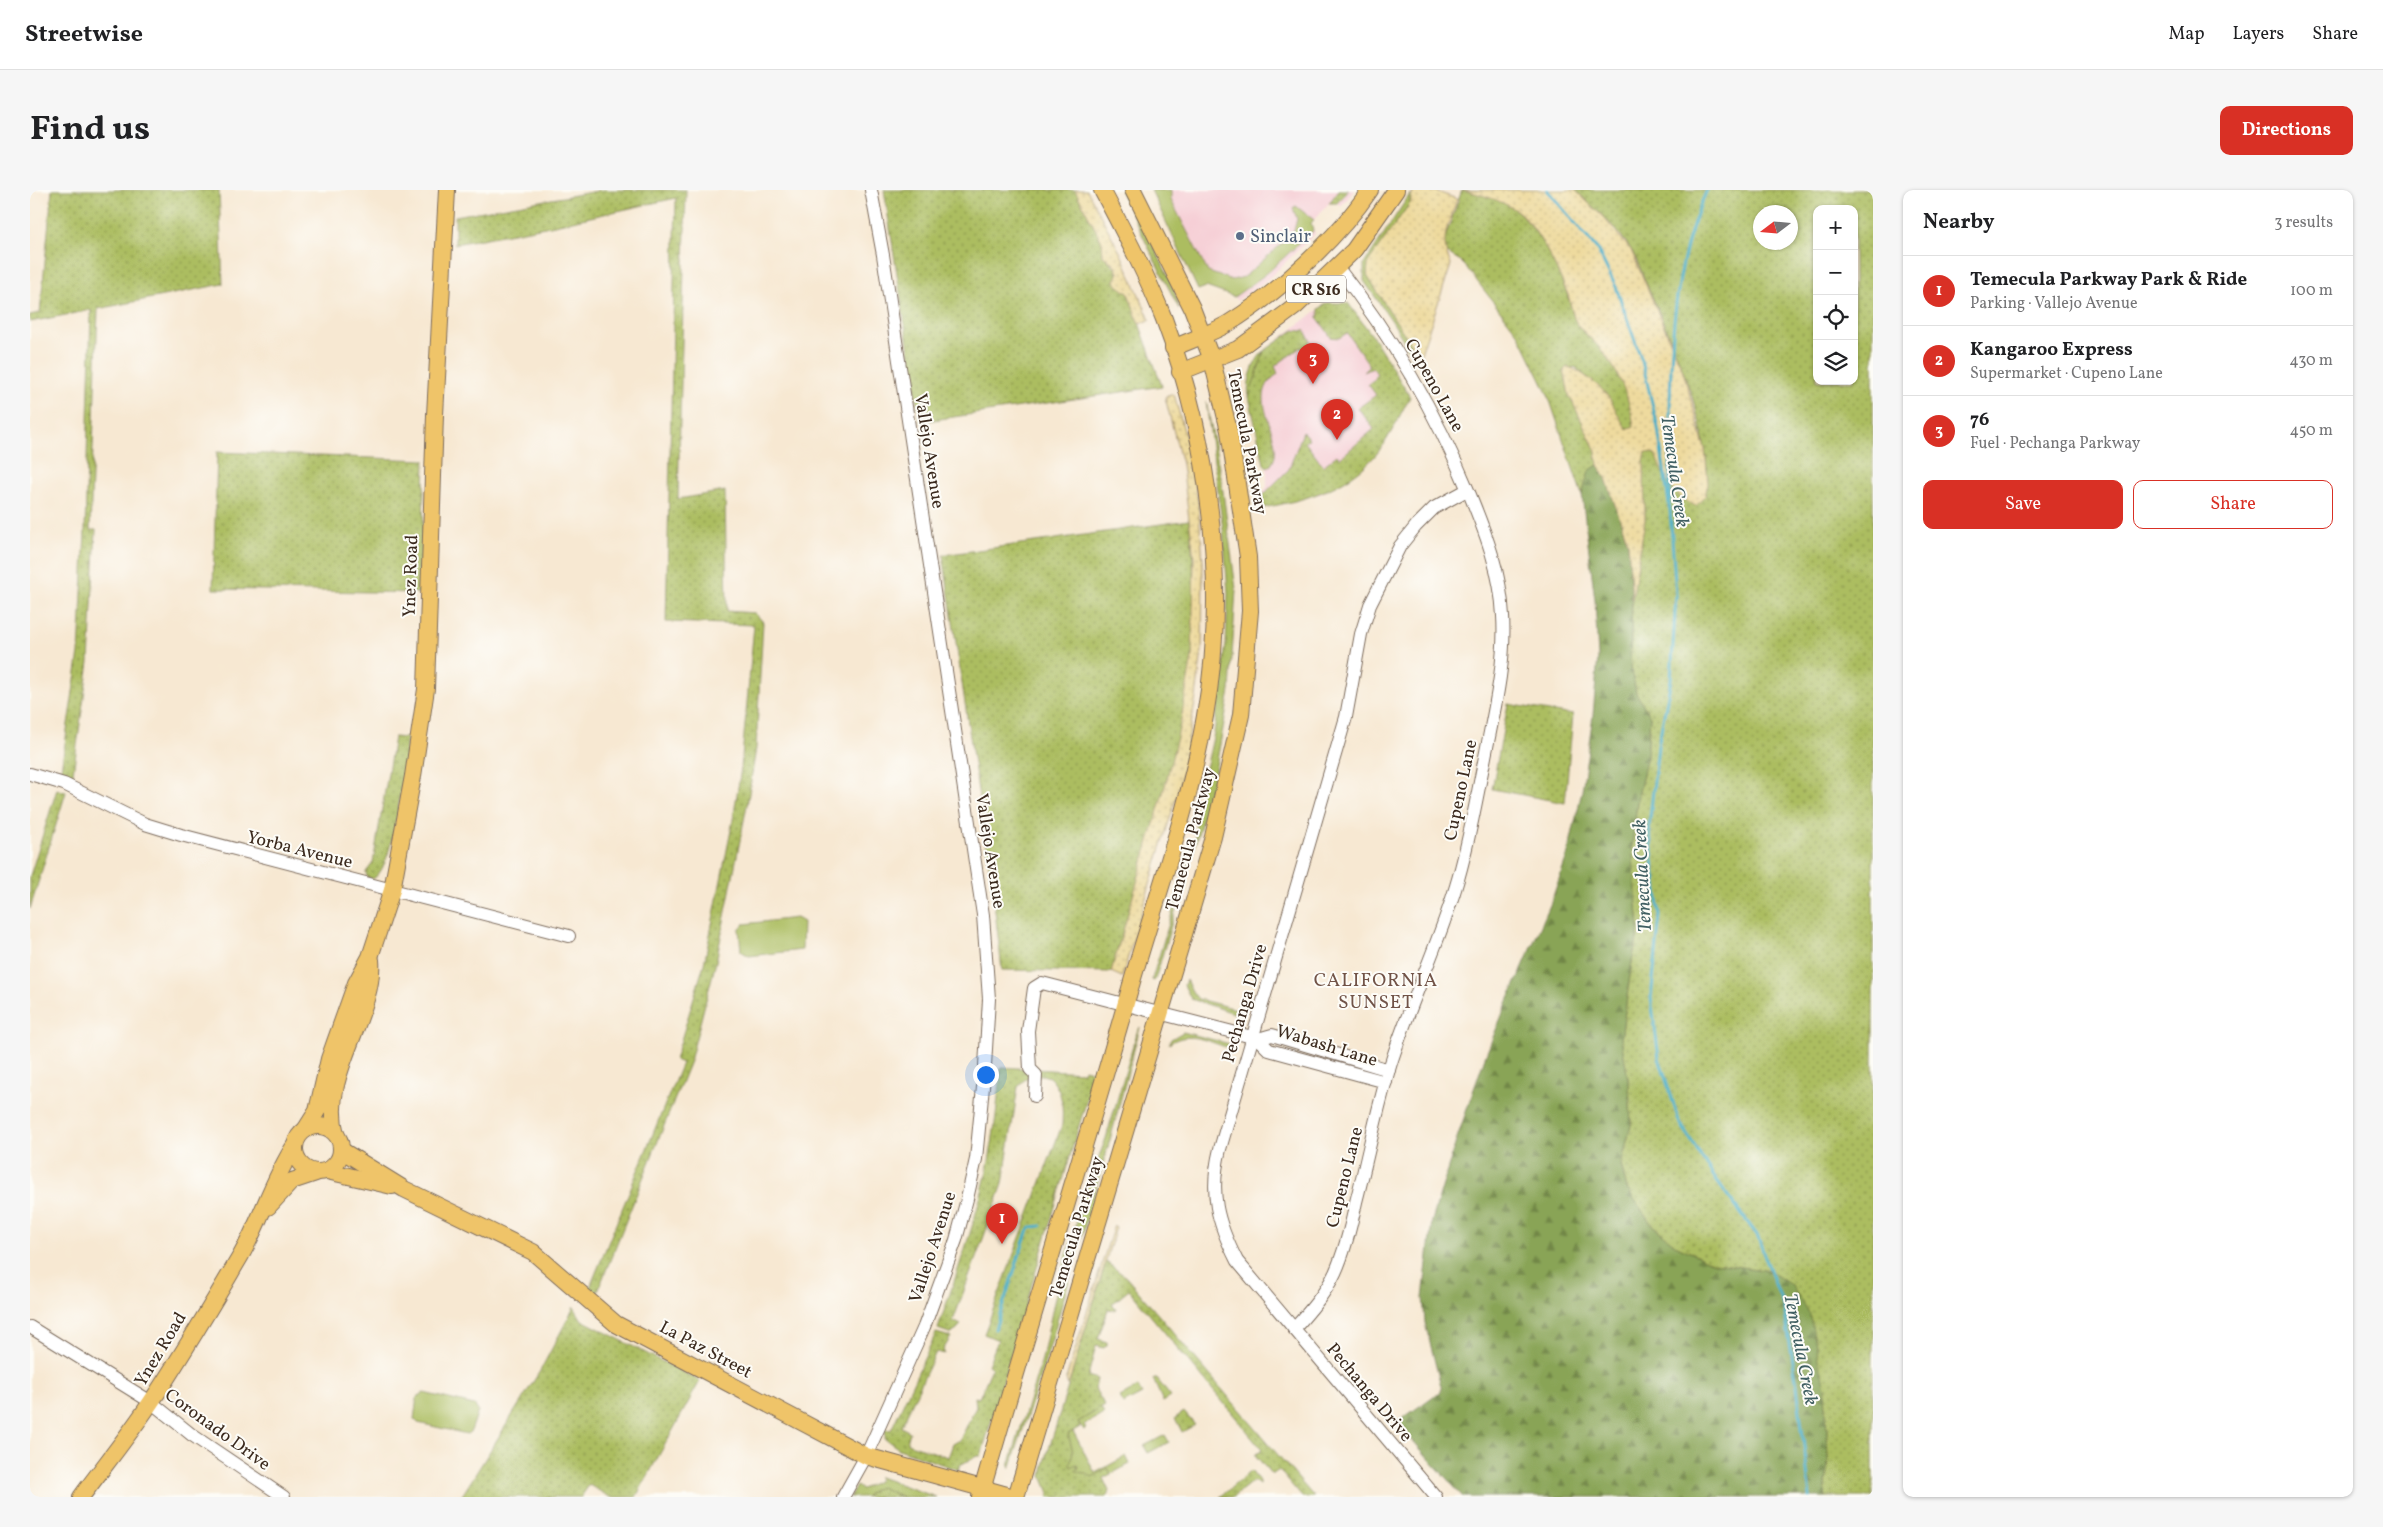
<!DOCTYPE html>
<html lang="en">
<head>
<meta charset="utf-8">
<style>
	body { margin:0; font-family:Vollkorn,serif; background:#f6f6f6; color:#202124 }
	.controls { position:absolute; right:15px; top:15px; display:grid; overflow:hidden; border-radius:10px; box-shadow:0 1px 4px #0004 }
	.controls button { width:45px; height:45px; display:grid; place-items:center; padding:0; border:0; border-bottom:1px solid #e0e0e0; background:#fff; color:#202124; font:25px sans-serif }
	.compass { position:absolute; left:1723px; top:15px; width:45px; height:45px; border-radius:50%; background:#fff; box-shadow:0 1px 4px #0004; rotate:254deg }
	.you { position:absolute; left:955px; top:884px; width:18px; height:18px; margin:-12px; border:4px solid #fff; border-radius:50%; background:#1a73e8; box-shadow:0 0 0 8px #1a73e833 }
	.badge { display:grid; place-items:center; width:32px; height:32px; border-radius:50%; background:#d93025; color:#fff; font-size:16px; font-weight:700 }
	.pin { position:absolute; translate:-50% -41px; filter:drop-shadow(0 1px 2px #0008) }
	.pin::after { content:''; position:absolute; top:26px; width:18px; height:15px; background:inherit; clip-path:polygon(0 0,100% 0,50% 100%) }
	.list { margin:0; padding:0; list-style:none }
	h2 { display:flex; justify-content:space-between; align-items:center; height:65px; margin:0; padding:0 20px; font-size:21px }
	h2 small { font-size:16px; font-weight:400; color:#757577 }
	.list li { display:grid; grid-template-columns:32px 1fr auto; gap:15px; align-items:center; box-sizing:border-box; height:70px; padding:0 20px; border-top:1px solid #e0e0e0 }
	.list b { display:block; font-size:19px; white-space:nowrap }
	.list p { margin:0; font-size:16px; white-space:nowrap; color:#757577 }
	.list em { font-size:16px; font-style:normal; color:#757577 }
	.actions { display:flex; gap:10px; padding:15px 20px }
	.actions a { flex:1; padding:11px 0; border:1px solid #d93025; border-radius:10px; text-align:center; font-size:18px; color:#d93025 }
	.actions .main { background:#d93025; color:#fff }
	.icon { flex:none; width:28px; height:28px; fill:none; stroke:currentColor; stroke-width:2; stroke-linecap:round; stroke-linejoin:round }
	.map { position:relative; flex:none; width:1843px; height:1307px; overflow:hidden; border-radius:10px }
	header { display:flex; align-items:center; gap:30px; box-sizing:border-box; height:70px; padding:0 25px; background:#fff; border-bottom:1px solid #e0e0e0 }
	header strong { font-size:24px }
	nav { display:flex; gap:28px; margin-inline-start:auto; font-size:18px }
	.intro { display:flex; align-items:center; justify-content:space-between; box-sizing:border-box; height:120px; padding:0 30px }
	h1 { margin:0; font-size:35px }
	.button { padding:12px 22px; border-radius:10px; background:#d93025; color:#fff; font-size:18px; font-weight:700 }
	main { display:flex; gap:30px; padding:0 30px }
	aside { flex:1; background:#fff; border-radius:10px; box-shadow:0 1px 4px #0004 }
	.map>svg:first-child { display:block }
	.built { fill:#f6cfd6 }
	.grass { fill:url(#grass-dots); stroke:#74743f; fill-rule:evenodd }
	.forest { fill:url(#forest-firs); stroke:#62673a }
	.sand { fill:url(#sand-dots); stroke:#94825e }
	.garden { fill:#acbd60; stroke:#74743f }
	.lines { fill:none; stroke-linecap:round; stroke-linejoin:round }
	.stream { stroke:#48aec8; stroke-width:3 }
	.minor-casing { stroke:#7d6c5d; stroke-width:14 }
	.major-casing { stroke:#7d6c5d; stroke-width:18 }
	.minor { stroke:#fff; stroke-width:12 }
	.major { stroke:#efc469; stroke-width:16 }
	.service-dot { fill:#5c6f8a; stroke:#fdfcf7; stroke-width:2 }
	.labels { text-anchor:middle; stroke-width:4; stroke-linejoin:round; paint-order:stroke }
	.shield { fill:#fdfcf7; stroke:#75695f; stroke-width:1 }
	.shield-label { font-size:16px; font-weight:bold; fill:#3b2a1e }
	.service-label { font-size:18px; fill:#4e5e75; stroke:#fdfcf7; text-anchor:start }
	.street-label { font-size:18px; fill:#3b2a1e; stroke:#fdfcf7 }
	.water-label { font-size:19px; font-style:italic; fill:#405f62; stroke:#fdfcf7 }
	.neighbourhood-label { font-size:19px; letter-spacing:1px; fill:#715347; stroke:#fdfcf7 }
</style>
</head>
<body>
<header>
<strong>Streetwise</strong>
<nav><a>Map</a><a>Layers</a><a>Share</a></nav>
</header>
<div class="intro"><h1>Find us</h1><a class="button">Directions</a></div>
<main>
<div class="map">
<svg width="1843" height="1307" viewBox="0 0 1843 1307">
	<defs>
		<pattern id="grass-dots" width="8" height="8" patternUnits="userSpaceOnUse" patternTransform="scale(1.25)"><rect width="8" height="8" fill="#acbd60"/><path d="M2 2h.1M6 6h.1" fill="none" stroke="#8d9a4f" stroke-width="1.8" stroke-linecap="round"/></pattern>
		<pattern id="forest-firs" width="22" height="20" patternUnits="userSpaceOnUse" patternTransform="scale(1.25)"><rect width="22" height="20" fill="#89a456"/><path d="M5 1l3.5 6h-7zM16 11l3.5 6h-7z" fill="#718647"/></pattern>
		<pattern id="sand-dots" width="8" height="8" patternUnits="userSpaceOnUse" patternTransform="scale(1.25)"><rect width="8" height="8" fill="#eeda9e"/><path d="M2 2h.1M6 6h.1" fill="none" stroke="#cdbb88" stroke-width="1.8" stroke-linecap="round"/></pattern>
	</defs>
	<rect width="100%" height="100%" fill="#fdfcf7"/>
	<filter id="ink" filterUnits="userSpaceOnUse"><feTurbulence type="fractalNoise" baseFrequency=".02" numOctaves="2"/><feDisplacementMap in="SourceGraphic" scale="10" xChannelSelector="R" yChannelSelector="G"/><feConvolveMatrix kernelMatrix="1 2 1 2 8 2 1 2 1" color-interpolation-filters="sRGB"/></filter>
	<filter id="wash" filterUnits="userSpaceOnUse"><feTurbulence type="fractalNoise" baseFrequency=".0096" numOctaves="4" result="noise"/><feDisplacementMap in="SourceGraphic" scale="20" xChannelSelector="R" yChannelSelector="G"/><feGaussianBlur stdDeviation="1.12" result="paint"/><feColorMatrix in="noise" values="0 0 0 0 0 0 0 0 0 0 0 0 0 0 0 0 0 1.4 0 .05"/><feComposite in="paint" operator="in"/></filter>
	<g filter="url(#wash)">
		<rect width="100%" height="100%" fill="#f7e8d2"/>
		<g class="built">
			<polygon points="1121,0 1325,0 1311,16 1307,13 1299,13 1281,33 1285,44 1239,88 1207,111 1204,107 1176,97 1168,100"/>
			<polygon points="1297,113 1318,113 1344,148 1380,207 1354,255 1340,272 1324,284 1291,304 1232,318 1233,302 1237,297 1237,277 1234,274 1219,207 1234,161"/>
		</g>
		<g class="grass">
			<polygon points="22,0 189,0 193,94 68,119 60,340 66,340 59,472 42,590 30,586 49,463 55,341 61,120 0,132 0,125 10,123"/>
			<polygon points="573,0 656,0 648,309 695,301 697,421 725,423 733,432 726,558 718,610 686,772 660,871 565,1108 558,1102 652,873 645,870 674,774 703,630 711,578 724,435 636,432 646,8 520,36 425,54 425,26"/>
			<path d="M 854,0 L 1045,0 L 1072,52 C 1074,57 1072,63 1075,67 C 1082,76 1090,78 1085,91 L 1098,103 L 1132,196 L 890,232 Z"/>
			<polygon points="1309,0 1319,0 1307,13 1299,13"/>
			<path d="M 1432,0 C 1450,4 1475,10 1488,22 C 1509,41 1529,81 1538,107 C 1541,115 1542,124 1546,132 C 1551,142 1562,149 1569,157 C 1589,180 1599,206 1604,236 L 1597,239 L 1588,228 L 1576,204 L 1545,177 L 1534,180 L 1539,205 L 1566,261 L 1568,275 L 1559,281 L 1552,305 L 1518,205 L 1489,145 L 1436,77 L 1429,70 L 1414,61 L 1414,51 Z"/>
			<path d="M 1545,0 L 1843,0 L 1843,1307 L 1795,1307 L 1798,1270 L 1795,1199 L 1740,1081 L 1683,1073 L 1647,1056 L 1622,1035 L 1597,999 L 1591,975 L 1601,935 L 1599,895 L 1591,849 L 1602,771 L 1609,739 L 1602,656 L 1607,611 L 1617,565 L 1620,527 L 1606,503 L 1600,471 L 1602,410 L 1615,330 L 1614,272 L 1616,262 L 1625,264 L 1642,299 L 1675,306 C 1687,250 1644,157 1622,106 C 1615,92 1610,75 1602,61 C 1588,38 1564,18 1545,0 ZM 1787,19 L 1824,19 L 1824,191 L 1787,191 ZM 1730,22 L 1760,22 L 1760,52 L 1730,52 Z"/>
			<path d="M 1297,113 L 1318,113 L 1344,148 L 1380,207 C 1371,222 1364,239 1354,254 C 1326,296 1278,310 1232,318 L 1233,305 L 1259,279 L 1273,242 L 1279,249 L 1275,252 L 1293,276 L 1307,265 L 1310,268 L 1344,239 L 1328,218 L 1346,205 L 1338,194 L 1346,188 L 1344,186 L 1347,184 L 1343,178 L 1334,182 L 1340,176 L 1317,143 L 1309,148 L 1301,147 L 1287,127 L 1289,126 L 1289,119 Z"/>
			<path d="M 1264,140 L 1271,141 L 1274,140 L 1280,149 L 1280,160 L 1275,162 L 1271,157 L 1245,176 L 1248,184 C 1212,207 1259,250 1241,275 L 1237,277 L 1234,274 L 1219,207 L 1234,161 Z"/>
			<polygon points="187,262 395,270 391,403 183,399"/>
			<path d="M 1159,330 C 1165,379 1167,440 1159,489 C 1142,589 1108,686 1081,782 L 972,780 L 962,695 L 913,365 Z"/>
			<polygon points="1478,514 1543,525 1535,613 1462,599"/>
			<path d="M 364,547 L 377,548 C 374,573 365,682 342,689 L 337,687 L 336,682 L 343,673 Z"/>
			<polygon points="27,599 36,602 0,719 0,686"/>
			<path d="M 971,877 L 1053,882 L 1054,879 L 1065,882 L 951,1266 L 947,1266 L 930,1275 L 928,1280 L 869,1259 L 855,1249 L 855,1239 L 861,1240 L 906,1143 L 921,1147 L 913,1160 L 915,1164 L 906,1162 L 871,1237 L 880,1242 L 877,1253 L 918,1267 L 923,1254 L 930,1250 L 946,1217 L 945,1207 L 949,1208 L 962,1178 L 958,1175 L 968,1150 L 954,1144 L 1032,935 C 1033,916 1033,900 1019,887 C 1006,882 996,886 988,897 L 973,994 L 923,1131 L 931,1135 L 922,1144 L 908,1139 C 923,1093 940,1048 952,1001 C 963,961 967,918 971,877 Z"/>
			<polygon points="1076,1072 1096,1087 1284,1307 1272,1307 1249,1280 1242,1285 1225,1265 1232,1259 1099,1100 1082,1114 1086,1120 1078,1119 1068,1149 1077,1152 1077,1155 1074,1158 1066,1156 1058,1186 1067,1189 1065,1199 1075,1216 1048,1232 1050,1237 1038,1244 1049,1282 1056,1282 1062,1287 1078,1278 1081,1284 1073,1288 1079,1301 1077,1307 1018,1307 1019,1303 1012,1286 1014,1275"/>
			<polygon points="544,1117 552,1130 670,1191 606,1307 580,1307 559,1295 551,1307 431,1307 510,1181"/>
			<polygon points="1154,1222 1165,1235 1152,1242 1145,1228"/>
			<polygon points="1221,1281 1230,1292 1230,1295 1223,1291 1203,1307 1190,1307"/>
			<polygon points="850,1297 873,1307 836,1307 838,1303"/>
		</g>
		<polygon class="forest" points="1568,275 1576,288 1598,354 1602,410 1600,471 1606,503 1620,526 1617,565 1607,611 1602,656 1609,739 1602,771 1591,849 1599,895 1601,935 1591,975 1597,999 1622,1035 1647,1056 1683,1073 1740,1081 1762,1096 1780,1126 1795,1199 1798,1270 1795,1307 1433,1307 1369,1235 1369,1231 1412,1200 1395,1133 1393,1107 1402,1031 1427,948 1455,867 1474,820 1520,715 1538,663 1552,601 1563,525 1568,467 1565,410 1552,305 1559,281"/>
		<g class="sand">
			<polygon points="1045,0 1057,0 1091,64 1120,130 1109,134 1098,103 1087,95 1085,91 1088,83 1084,74 1073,66 1072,52"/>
			<path d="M 1383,0 L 1402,0 L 1427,9 C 1419,35 1408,49 1421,74 L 1420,78 L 1388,172 L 1383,158 L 1337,86 L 1338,72 L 1380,13 Z"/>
			<path d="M 1432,0 L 1545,0 L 1574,28 L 1601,60 L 1653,181 L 1675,259 L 1678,293 L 1675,306 L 1666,316 C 1643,307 1633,286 1625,264 L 1616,262 L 1614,272 L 1615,330 L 1602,410 L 1598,353 L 1576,288 L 1568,275 L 1566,261 L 1539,205 L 1534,180 L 1537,177 C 1547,178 1570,196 1576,204 C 1585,215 1588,228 1597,239 L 1604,236 C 1599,206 1588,179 1568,156 C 1562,149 1553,142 1547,134 C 1542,126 1541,114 1538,105 C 1528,81 1507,35 1486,20 C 1470,10 1450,4 1432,0 Z"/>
			<polygon points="1144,204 1160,263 1168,312 1173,371 1172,460 1166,507 1150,595 1092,787 1081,782 1135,596 1150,535 1162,467 1164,368 1152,274 1135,207"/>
			<polygon points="1084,1035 1086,1037 1038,1196 1036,1189"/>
		</g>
		<g class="garden">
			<path d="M 1090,0 L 1094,0 C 1105,22 1149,99 1149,119 Z"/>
			<polygon points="1121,0 1141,0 1141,10 1178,82 1202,90 1214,87 1263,44 1267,29 1263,18 1266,16 1284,30 1281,33 1283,41 1236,84 1204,107 1176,97 1168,100"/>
			<polygon points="1380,4 1380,13 1338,72 1337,86 1383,158 1388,175 1362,131 1334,91 1334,74"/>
			<path d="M 1234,161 L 1219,207 C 1216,193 1223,171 1234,161 Z"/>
			<polygon points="1176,211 1191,287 1206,399 1200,501 1182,597 1125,790 1123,791 1122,789 1165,648 1166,622 1184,543 1196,454 1198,403 1193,339"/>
			<polygon points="766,728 773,732 772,760 719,766 711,761 709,739 714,734"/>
			<polygon points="1156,790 1163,803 1168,809 1214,821 1207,824 1161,809 1154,795"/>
			<polygon points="1110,837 1080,950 1017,1166 980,1279 979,1276 1012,1169 1027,1098 1054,1007 1076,948 1108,839"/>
			<path d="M 1153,842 L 1200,854 L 1202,859 C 1181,853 1158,839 1139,854 L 1141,849 Z"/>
			<polygon points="1123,1189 1127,1189 1141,1207 1133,1212"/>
			<polygon points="1108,1197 1112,1204 1093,1214 1090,1207"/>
			<polygon points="394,1203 444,1215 448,1221 441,1241 437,1244 388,1233 384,1229 387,1207"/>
			<polygon points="1071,1218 1074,1224 1054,1235 1056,1239 1054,1240 1048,1232"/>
			<path d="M 1043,1241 L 1065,1283 L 1096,1266 L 1100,1274 L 1081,1284 L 1078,1278 L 1062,1287 C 1057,1281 1051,1284 1045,1280 L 1049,1278 L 1047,1274 L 1041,1277 L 1040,1275 L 1043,1261 L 1038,1244 Z"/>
			<polygon points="1135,1245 1139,1252 1118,1263 1114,1256"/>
			<polygon points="849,1287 906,1307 873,1307 850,1297 838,1303 836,1307 820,1307 826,1296 832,1299 848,1291"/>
		</g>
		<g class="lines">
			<g class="stream">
				<polyline points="1517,0 1567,59 1586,97 1612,171 1628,238 1640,321 1646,405 1641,489 1628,556 1619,637 1630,726 1621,808 1629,868 1649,931 1686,990 1727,1045 1754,1118 1767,1196 1780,1307"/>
				<path d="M 1640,309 C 1641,210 1633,92 1677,0"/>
				<polyline points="965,1139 997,1042 1002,1037 1011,1036"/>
			</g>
		</g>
	</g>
	<g filter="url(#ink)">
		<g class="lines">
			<g class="minor-casing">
				<g id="minor">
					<polyline points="0,584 34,594 115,634 151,645 539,746"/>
					<polyline points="1228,849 1242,845 1359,880"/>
					<polyline points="1005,906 1006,885 1000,879 998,841 1004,798 1012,793 1222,847 1228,849 1239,860 1356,892"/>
					<polyline points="0,1137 121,1212 162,1245 254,1307"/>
					<path d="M 1264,1139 C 1279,1122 1295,1104 1305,1083 C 1315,1061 1321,1036 1326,1012 C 1338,966 1347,918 1361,873 C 1380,813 1408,756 1426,696 C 1439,654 1446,610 1455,567 C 1464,521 1476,473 1473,426 C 1471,383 1456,344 1440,305 C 1406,223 1363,148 1308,78"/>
					<polyline points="813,1307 836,1266 894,1137 926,1050 937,1009 946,969 955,876 959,809 953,725 853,65 841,0"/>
					<path d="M 1406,1307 L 1207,1071 C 1187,1032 1179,1003 1190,959 L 1316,527 L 1331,444 L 1340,415 L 1370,356 L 1386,336 L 1404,318 L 1437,300"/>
				</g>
			</g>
			<g class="major-casing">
				<g id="major">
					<path d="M 1143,158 C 1161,150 1182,143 1199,133 C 1248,103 1308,48 1340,0"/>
					<polyline points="1150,182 1208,159 1266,116 1324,60 1366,0"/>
					<circle cx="288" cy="959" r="23"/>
					<polyline points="275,940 287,921 299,869 326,793 340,767 362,700 383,586 396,499 405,225 417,0"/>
					<path d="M 306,944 C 289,886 346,824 341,770"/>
					<polyline points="311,960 374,999 503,1062 586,1134 836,1266 984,1307"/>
					<polyline points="297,981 362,996"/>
					<polyline points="238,1017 262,991 286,983"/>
					<path d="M 51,1307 C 74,1276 99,1245 121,1212 C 152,1166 181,1116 210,1067 C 231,1031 242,990 265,955"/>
					<path d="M 950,1307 C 998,1138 1051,971 1099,802 C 1125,710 1159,620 1175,526 C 1198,398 1180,251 1134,129 C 1117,85 1094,42 1072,0"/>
					<polyline points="986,1307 1183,647 1211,525 1220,421 1218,367 1199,241 1182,170 1162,118 1103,0"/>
				</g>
			</g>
			<use href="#minor" class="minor"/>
			<use href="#major" class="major"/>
		</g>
	</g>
	<circle class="service-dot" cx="1210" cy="46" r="5"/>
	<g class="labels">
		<rect class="shield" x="1256" y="85.5" width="60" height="27" rx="4"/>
		<g class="shield-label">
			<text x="1286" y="105">CR S16</text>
		</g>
		<g class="service-label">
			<text x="1220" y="52">Sinclair</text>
		</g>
		<g class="street-label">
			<text transform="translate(1405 195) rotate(61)" y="6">Cupeno Lane</text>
			<text transform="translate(1218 252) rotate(79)" y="6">Temecula Parkway</text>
			<text transform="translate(900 261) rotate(81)" y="6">Vallejo Avenue</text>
			<text transform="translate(380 386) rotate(-88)" y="6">Ynez Road</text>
			<text transform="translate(1430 600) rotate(-78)" y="6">Cupeno Lane</text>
			<text transform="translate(1160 649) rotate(-75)" y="6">Temecula Parkway</text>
			<text transform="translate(270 659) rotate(14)" y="6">Yorba Avenue</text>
			<text transform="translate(961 661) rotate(81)" y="6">Vallejo Avenue</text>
			<text transform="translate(1214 813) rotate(-74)" y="6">Pechanga Drive</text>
			<text transform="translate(1297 855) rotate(17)" y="6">Wabash Lane</text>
			<text transform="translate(1314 987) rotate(-76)" y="6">Cupeno Lane</text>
			<text transform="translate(1046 1037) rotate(-73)" y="6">Temecula Parkway</text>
			<text transform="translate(902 1057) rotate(-72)" y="6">Vallejo Avenue</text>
			<text transform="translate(130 1159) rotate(-59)" y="6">Ynez Road</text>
			<text transform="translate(676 1159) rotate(28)" y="6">La Paz Street</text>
			<text transform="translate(1340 1202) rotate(50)" y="6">Pechanga Drive</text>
			<text transform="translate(188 1239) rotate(36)" y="6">Coronado Drive</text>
		</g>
		<g class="water-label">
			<text transform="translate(1646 281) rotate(82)" y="7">Temecula Creek</text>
			<text transform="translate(1611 686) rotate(-93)" y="7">Temecula Creek</text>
			<text transform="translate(1772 1159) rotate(79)" y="7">Temecula Creek</text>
		</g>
		<g class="neighbourhood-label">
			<text x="1346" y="796">CALIFORNIA<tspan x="1346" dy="22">SUNSET</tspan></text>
		</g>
	</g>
</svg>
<div class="controls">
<button>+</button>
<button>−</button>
<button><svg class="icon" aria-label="locate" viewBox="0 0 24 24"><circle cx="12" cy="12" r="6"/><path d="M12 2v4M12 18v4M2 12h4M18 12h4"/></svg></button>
<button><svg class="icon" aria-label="layers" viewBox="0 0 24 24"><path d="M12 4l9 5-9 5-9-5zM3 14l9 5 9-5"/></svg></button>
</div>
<svg class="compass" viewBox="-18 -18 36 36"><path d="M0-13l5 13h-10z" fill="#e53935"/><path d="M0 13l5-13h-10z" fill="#757577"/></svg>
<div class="you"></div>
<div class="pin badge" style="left:972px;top:1054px">1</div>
<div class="pin badge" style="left:1307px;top:250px">2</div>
<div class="pin badge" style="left:1283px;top:194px">3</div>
</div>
<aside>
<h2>Nearby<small>3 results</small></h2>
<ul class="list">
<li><span class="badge">1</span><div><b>Temecula Parkway Park &amp; Ride</b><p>Parking · Vallejo Avenue</p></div><em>100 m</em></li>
<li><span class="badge">2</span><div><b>Kangaroo Express</b><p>Supermarket · Cupeno Lane</p></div><em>430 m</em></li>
<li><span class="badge">3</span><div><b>76</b><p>Fuel · Pechanga Parkway</p></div><em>450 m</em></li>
</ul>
<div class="actions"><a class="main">Save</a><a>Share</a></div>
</aside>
</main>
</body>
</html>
